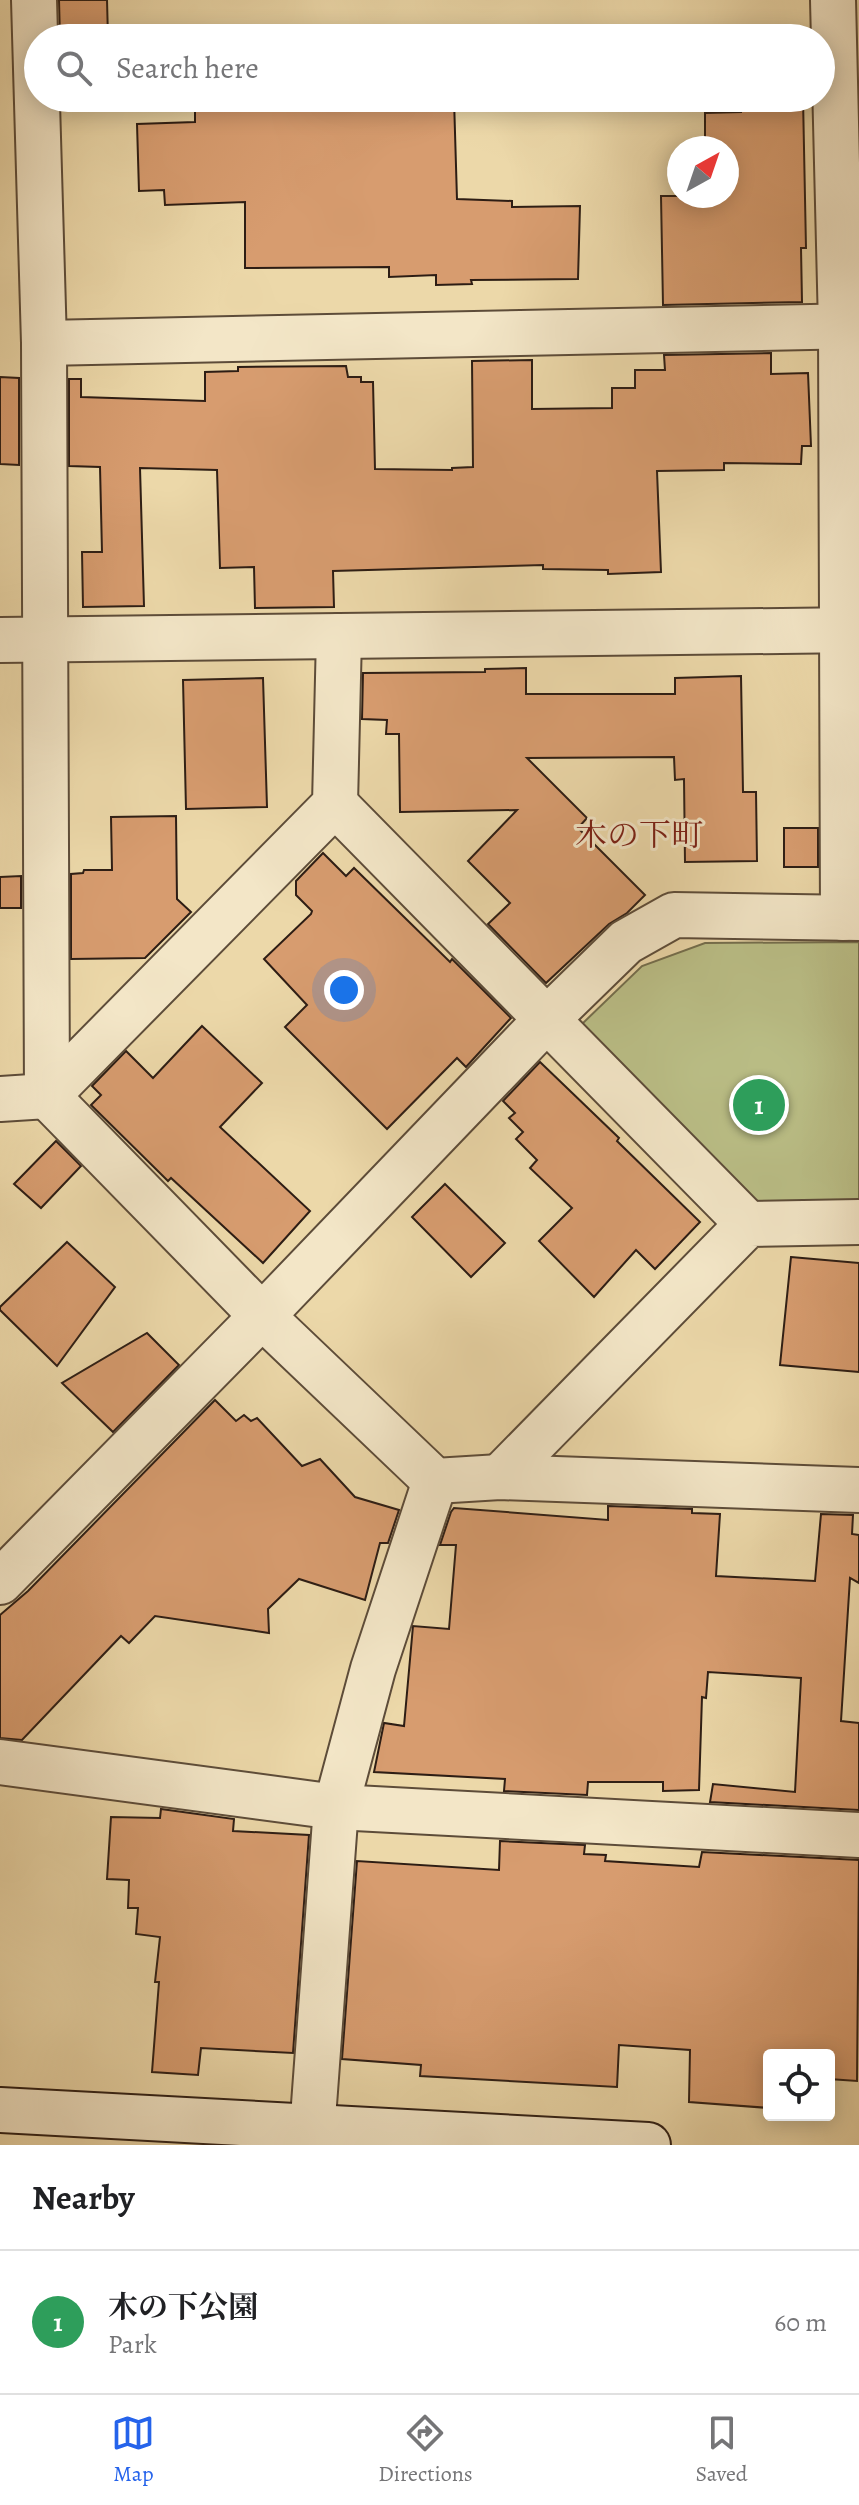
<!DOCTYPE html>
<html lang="en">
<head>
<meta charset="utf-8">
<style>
	body { margin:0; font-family:Alegreya,"Noto Serif JP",serif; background:#f2f2f2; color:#202124 }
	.controls { position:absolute; right:24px; bottom:24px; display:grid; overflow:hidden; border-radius:8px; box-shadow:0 4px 20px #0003 }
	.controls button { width:72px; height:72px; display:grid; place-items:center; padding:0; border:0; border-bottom:2px solid #e0e0e0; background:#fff; color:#202124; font:40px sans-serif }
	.compass { position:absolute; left:667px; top:136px; width:72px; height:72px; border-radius:50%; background:#fff; box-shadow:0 4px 20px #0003; rotate:40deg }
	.you { position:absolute; left:344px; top:990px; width:28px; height:28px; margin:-20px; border:6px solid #fff; border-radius:50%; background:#1a73e8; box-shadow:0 0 0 12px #1a73e833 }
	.badge { display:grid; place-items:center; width:52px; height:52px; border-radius:50%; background:#2563eb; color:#fff; font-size:26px; font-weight:700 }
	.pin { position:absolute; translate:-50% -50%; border:4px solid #fff; box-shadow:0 2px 8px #0006 }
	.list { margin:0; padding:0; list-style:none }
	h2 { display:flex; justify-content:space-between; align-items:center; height:104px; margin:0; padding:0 32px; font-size:34px }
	h2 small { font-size:26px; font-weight:400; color:#757577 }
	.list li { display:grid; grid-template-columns:52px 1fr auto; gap:24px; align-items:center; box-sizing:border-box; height:144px; padding:0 32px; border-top:2px solid #e0e0e0 }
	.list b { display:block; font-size:30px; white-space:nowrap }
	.list p { margin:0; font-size:26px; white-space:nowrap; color:#757577 }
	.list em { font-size:26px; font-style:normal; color:#757577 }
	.icon { flex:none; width:44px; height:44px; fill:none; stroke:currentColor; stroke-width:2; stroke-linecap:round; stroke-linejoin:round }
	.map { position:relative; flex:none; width:859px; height:2145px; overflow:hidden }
	.search { position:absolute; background:#fff; box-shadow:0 4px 20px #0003; left:24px; right:24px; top:24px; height:88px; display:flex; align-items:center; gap:20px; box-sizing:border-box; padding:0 28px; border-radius:44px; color:#757577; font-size:30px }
	.sheet { height:248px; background:#fff }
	nav { display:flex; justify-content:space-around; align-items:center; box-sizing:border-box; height:112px; border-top:2px solid #e0e0e0; background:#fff; font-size:22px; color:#757577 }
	nav a { display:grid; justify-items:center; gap:4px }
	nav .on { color:#2563eb }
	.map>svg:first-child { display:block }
	.green { fill:#babe86; stroke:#746e4d; stroke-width:2 }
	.building { fill:#d79c6f; stroke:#2d1d14; stroke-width:2 }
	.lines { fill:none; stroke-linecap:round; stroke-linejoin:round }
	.street-casing { stroke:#5d4c39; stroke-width:48 }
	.secondary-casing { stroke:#2d1d14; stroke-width:48 }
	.street { stroke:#f3e6c7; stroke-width:44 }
	.secondary { stroke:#f3e6c7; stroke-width:44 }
	.labels { text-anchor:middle; stroke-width:6; stroke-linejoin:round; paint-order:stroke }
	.quarter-label { font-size:32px; fill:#7a1f14; stroke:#f3e6c7 }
</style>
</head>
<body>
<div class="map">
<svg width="859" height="2145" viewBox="0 0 859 2145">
	<rect width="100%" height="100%" fill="#ecd8a9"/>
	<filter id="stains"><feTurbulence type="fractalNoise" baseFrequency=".0025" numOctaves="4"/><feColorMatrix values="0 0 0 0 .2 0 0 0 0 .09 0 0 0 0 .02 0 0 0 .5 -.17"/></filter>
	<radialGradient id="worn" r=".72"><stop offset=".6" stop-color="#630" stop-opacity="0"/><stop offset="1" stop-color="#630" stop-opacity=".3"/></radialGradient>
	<polygon class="green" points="859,942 859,1204 780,1205 753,1201 582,1024 642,966 705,943"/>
	<g class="building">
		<polygon points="59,0 107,0 108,38 60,38"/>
		<polygon points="320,98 357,98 357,101 454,99 457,199 512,201 512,207 580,206 578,279 471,280 472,284 436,285 436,275 389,277 389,267 245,268 245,202 165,205 164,190 139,191 137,124 195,122 195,105 320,102"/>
		<polygon points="740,98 803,98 806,248 801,248 802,302 663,305 661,196 727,196 727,148 705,148 705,113 741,112"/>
		<polygon points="771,353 771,374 808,373 811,446 802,446 801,464 724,463 724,470 657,471 661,572 608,574 608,570 543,569 543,565 333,571 334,607 255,608 254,567 220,568 217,470 140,468 144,606 83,607 82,552 102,552 100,467 69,466 69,379 81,379 81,397 205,401 205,372 238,371 238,367 346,366 348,377 361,377 361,382 373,382 375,469 452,470 452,468 473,467 472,361 532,360 532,409 612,408 612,388 635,388 635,370 665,370 664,355"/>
		<polygon points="0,377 19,378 19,465 0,464"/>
		<polygon points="526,668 526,694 675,694 675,678 741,676 743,792 756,792 757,861 685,862 684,779 675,780 674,757 527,758 587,818 578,828 645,895 627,913 609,924 546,983 488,924 510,903 468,861 517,810 400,812 399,734 386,734 387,720 362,719 363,673 485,672 485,669"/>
		<polygon points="263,678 267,807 186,809 183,680"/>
		<polygon points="176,816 177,899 191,912 145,958 71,959 71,874 83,873 84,870 112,870 111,817"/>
		<rect x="784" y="828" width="34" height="39"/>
		<polygon points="323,853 346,876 354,868 450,962 452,959 511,1018 466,1067 457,1058 387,1129 285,1027 307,1005 264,959 311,914 312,911 296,895 296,881"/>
		<polygon points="21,876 21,908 0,908 0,877"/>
		<polygon points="202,1026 262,1083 220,1127 310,1211 263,1263 171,1178 168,1181 91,1105 101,1095 92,1086 126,1051 153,1078"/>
		<polygon points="540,1062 619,1138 617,1141 700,1222 655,1269 636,1250 594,1297 539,1241 572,1208 530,1168 537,1160 516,1139 523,1132 509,1118 515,1113 503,1101"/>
		<polygon points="56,1141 81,1166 41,1208 14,1184"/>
		<polygon points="445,1184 505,1243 471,1277 412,1217"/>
		<polygon points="67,1242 115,1287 57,1366 0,1310 0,1307"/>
		<polygon points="791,1257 859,1263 859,1372 780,1365"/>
		<polygon points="147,1333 179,1365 113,1432 62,1383"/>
		<polygon points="215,1400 236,1421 244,1415 251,1421 257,1418 302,1466 320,1459 355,1497 399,1510 388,1543 380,1543 365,1600 299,1579 268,1609 269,1633 155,1616 129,1643 121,1636 22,1740 0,1738 0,1615 28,1591"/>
		<polygon points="608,1506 692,1509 692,1513 720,1514 716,1576 815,1581 821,1514 853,1515 852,1534 859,1535 859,1583 850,1578 841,1721 859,1723 859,1810 710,1802 713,1784 795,1792 801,1678 708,1672 706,1698 702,1697 699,1790 663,1791 663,1782 588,1782 587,1795 504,1791 505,1779 374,1772 384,1723 404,1726 413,1626 449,1629 456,1545 440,1545 451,1512 454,1508 608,1520"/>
		<polygon points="161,1809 234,1819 233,1831 309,1835 293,2053 201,2048 198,2075 152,2072 159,1982 155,1982 160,1937 136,1934 138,1908 128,1908 129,1880 107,1879 111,1817 160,1818"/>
		<polygon points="500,1841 585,1845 584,1854 606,1855 605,1861 699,1867 702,1852 859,1860 857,2081 829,2079 829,2055 769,2055 769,2108 689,2102 690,2050 619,2045 617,2087 420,2076 421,2065 342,2059 357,1861 499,1870"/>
	</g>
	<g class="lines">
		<g class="street-casing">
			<g id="street">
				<polyline points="34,0 44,343 47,1096 262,1316 435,1481 500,1477 859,1490"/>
				<polyline points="833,0 841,326 843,918"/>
				<polyline points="44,343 859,326"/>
				<polyline points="0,640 859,630"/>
				<polyline points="335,804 748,1224"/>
				<polyline points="0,1099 47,1096 335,804 339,636"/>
				<polyline points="500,1477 748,1224 859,1222"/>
				<polyline points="0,1582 262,1316 546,1020 626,942 674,915 859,918"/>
				<polyline points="0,1762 336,1807 859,1835"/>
				<polyline points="311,2145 336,1807 373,1669 435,1481"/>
			</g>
		</g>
		<g class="secondary-casing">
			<polyline id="secondary" points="0,2110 648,2145"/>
		</g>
		<use href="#street" class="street"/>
		<use href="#secondary" class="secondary"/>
	</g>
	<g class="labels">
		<g class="quarter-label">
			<text x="639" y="846">木の下町</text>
		</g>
	</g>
	<rect width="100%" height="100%" filter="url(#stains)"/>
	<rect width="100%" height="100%" fill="url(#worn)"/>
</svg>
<div class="controls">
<button><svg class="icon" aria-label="locate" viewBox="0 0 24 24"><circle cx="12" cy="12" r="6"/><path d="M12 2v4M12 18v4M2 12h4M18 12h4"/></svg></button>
</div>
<svg class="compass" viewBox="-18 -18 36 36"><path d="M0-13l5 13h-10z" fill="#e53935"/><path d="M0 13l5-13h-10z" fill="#757577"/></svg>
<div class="you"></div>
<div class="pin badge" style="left:759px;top:1105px;background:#2e9e5b">1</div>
<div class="search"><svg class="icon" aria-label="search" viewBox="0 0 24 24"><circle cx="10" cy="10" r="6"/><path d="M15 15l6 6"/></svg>Search here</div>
</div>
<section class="sheet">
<h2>Nearby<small></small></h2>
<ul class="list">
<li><span class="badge" style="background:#2e9e5b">1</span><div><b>木の下公園</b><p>Park</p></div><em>60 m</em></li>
</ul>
</section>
<nav>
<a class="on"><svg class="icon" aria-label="map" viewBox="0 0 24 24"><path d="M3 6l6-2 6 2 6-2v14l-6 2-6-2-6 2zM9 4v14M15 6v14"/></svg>Map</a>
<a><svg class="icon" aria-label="directions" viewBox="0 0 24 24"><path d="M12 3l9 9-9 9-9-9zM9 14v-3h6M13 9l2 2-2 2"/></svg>Directions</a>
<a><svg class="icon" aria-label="saved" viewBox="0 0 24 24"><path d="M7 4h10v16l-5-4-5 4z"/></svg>Saved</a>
</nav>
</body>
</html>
